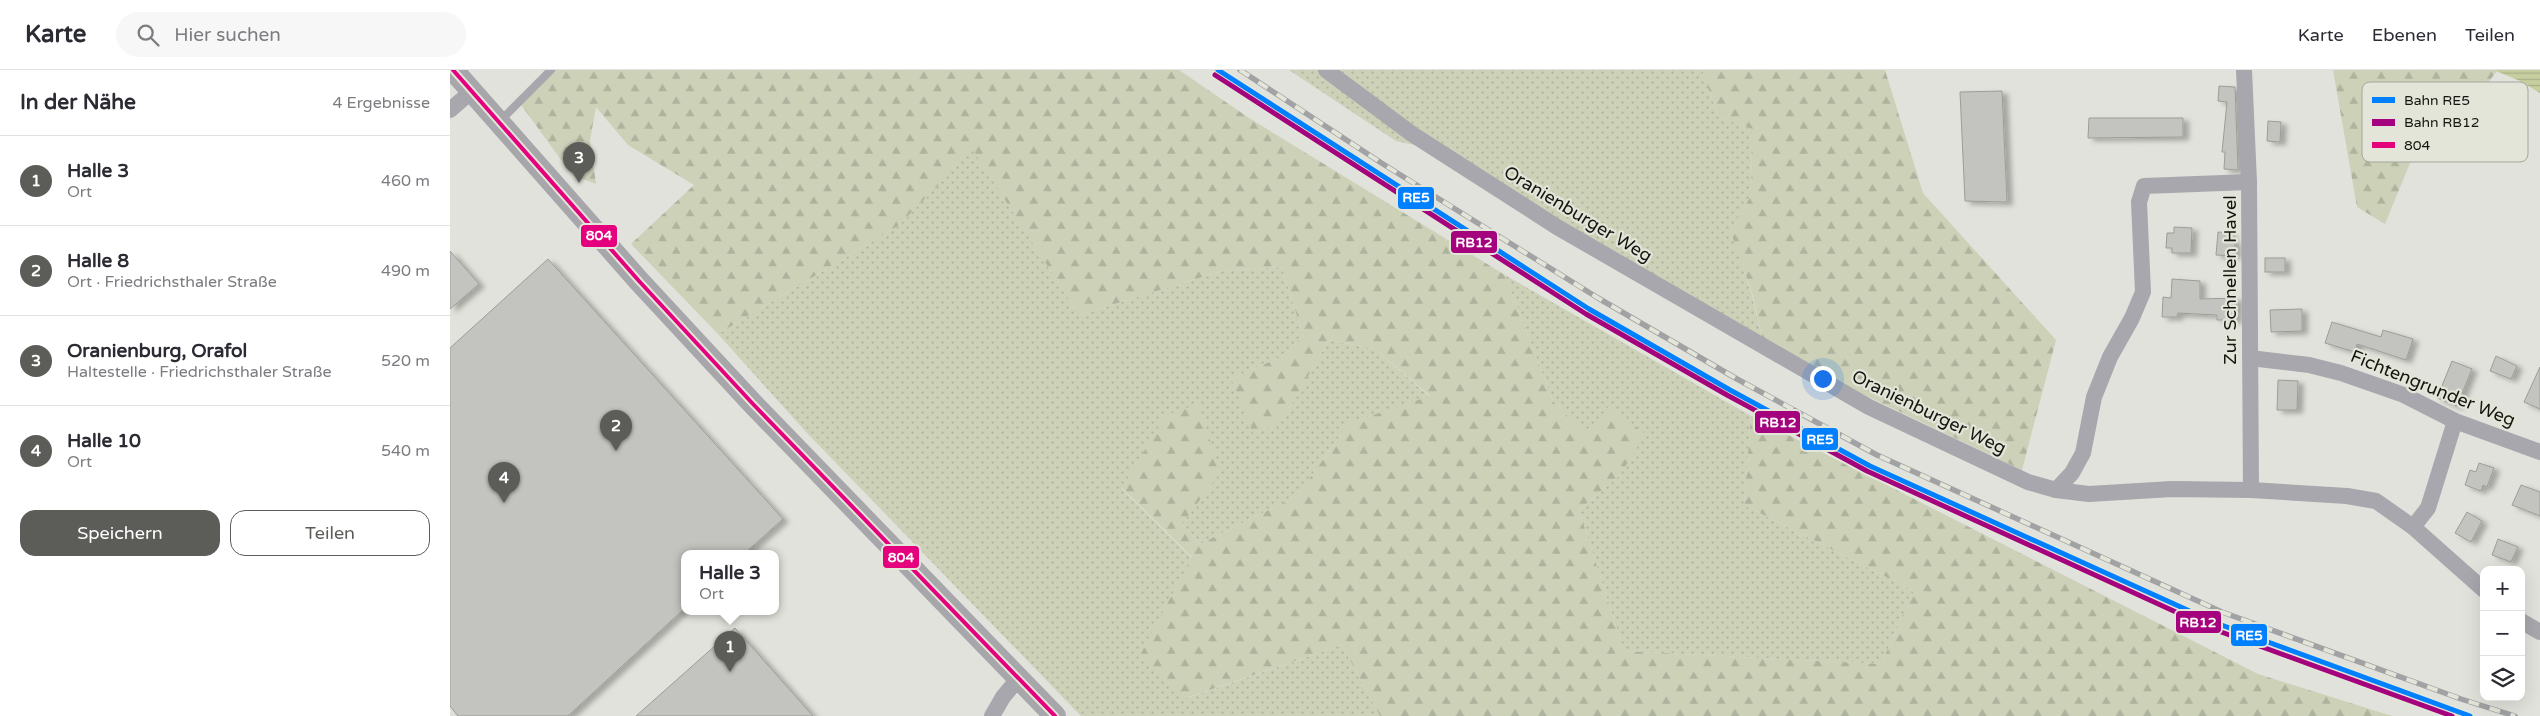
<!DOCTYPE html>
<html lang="de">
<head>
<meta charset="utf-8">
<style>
	body { margin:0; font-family:"Varela Round",sans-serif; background:#f7f7f7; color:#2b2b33 }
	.controls { position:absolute; right:15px; bottom:15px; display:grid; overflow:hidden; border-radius:10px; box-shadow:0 5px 20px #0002 }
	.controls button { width:45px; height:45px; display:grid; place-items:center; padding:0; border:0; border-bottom:1px solid #e1e1e2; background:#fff; color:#2b2b33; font:25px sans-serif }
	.you { position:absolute; left:1372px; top:308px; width:18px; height:18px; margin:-12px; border:4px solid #fff; border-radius:50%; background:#1a73e8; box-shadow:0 0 0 8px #1a73e833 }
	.badge { display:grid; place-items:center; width:32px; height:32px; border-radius:50%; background:#5c5d58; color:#fff; font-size:16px; font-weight:700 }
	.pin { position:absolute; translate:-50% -41px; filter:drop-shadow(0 1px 2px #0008) }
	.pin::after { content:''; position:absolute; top:26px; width:18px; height:15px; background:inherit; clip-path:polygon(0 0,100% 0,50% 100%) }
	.popup { position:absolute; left:231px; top:480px; width:98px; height:65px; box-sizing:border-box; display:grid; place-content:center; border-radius:10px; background:#fff; filter:drop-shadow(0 1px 4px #0005); font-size:16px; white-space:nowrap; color:#7c7c81 }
	.popup b { font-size:19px; color:#2b2b33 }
	.popup::after { content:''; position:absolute; left:50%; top:100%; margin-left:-10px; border:10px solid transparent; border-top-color:#fff }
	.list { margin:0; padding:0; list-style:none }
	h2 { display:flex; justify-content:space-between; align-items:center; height:65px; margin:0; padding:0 20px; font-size:21px }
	h2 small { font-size:16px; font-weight:400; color:#7c7c81 }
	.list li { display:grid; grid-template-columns:32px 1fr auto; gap:15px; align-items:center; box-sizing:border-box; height:90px; padding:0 20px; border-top:1px solid #e1e1e2 }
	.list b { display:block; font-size:19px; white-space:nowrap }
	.list p { margin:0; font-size:16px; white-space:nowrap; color:#7c7c81 }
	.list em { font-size:16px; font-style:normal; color:#7c7c81 }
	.actions { display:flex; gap:10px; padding:15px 20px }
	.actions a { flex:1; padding:11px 0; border:1px solid #5c5d58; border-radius:15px; text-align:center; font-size:18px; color:#5c5d58 }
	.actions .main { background:#5c5d58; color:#fff }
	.icon { flex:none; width:28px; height:28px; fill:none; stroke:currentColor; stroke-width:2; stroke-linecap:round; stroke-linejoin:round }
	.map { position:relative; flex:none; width:2090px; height:646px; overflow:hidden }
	header { display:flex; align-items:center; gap:30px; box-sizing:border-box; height:70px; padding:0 25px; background:#fff; border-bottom:1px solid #e1e1e2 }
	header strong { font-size:24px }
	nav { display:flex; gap:28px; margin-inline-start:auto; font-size:18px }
	.search { width:350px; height:45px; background:#f7f7f7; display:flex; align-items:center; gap:12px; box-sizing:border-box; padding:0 18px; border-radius:28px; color:#7c7c81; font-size:19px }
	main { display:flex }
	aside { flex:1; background:#fff }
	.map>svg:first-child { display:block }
	.green { fill:url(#green-dots) }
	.forest { fill:url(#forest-firs) }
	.water { fill:url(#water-rules) }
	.building { fill:#c3c4bf; stroke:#9c9d98; filter:url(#shadow) }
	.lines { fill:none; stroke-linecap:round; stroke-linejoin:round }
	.lane { stroke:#a7a7ad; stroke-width:8 }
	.street { stroke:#a7a7ad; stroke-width:16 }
	.secondary { stroke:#a6a6ab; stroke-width:22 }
	.rail-casing { stroke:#a1a2a3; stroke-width:5.5 }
	.rail { stroke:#e2e5d8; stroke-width:4; stroke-dasharray:11; stroke-linecap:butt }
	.bus-1-casing { stroke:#e2e5d8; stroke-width:8 }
	.bus-1 { stroke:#e5007d; stroke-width:4 }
	.rail-1-casing { stroke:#e2e5d8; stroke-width:9 }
	.rail-2-casing { stroke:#e2e5d8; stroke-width:9 }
	.rail-1 { stroke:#0080ff; stroke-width:5 }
	.rail-2 { stroke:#a5027d; stroke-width:5 }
	.labels { text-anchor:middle; stroke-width:4.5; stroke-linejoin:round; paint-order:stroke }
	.street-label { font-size:18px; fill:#151611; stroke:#e2e5d8 }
	.key { fill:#e2e5d8; stroke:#a4a79c; stroke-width:1 }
	.key-label { font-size:14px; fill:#151611 }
	.line-badge { stroke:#e2e5d8; stroke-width:2 }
	.badge-label { font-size:14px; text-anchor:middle; font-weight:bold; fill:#fff }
</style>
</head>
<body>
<header>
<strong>Karte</strong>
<div class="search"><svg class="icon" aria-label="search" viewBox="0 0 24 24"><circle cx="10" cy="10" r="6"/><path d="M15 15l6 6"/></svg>Hier suchen</div>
<nav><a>Karte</a><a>Ebenen</a><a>Teilen</a></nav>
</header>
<main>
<aside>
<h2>In der Nähe<small>4 Ergebnisse</small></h2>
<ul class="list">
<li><span class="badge">1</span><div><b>Halle 3</b><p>Ort</p></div><em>460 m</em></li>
<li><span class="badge">2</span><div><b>Halle 8</b><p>Ort · Friedrichsthaler Straße</p></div><em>490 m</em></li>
<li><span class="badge">3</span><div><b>Oranienburg, Orafol</b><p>Haltestelle · Friedrichsthaler Straße</p></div><em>520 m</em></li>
<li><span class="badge">4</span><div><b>Halle 10</b><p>Ort</p></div><em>540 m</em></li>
</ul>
<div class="actions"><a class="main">Speichern</a><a>Teilen</a></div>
</aside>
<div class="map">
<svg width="2090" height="646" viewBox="0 0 2090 646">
	<defs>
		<pattern id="green-dots" width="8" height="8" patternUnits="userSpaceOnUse" patternTransform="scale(1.25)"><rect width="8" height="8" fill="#ccd1b8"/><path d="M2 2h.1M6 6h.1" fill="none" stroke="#aeb39d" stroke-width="1.8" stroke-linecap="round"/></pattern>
		<pattern id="forest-firs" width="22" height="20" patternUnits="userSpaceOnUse" patternTransform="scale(1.25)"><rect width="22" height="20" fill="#ccd1b8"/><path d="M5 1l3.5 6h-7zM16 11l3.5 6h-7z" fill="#aeb39d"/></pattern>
		<pattern id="water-rules" width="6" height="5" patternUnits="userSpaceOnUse" patternTransform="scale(1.25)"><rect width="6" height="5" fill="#c6ce9f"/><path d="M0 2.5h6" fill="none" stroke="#a9b088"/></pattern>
		<filter id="shadow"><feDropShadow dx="5.5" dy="3" stdDeviation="2.5" flood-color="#0004"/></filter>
	</defs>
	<rect width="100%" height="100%" fill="#e1e2db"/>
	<g class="green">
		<polygon points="839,0 1252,0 1268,46 1302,59 1301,126 1281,159 1302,225 1314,277 1002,83 946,71"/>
		<polygon points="523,79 629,245 772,201 832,197 853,266 833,286 781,309 830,354 879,270 925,279 980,327 899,353 847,426 750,474 732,454 679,409 672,419 742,488 689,587 737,628 892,575 930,646 631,646 357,363 268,264 448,156"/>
		<polygon points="1055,205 1301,346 1294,435 1464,521 1431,594 1174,581 1129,440 1170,405 1136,365 1103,331"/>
	</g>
	<g class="forest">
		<polygon points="95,0 729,0 799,48 1055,205 1103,331 1136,365 1159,336 1195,364 1170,405 1129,440 1174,581 1431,594 1464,521 1294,435 1301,346 1808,604 1942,646 930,646 892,575 736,628 689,587 742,487 672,418 716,345 749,334 770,403 732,454 750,474 847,426 899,353 980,326 925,279 879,270 830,354 803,363 781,309 833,286 853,266 832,197 772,201 629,245 523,80 448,156 268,264 181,174 244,115 178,75 146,37 140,70 146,114 122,105 69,32"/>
		<polygon points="1252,0 1435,0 1473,123 1606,270 1572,400 1314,277 1303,226 1280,160 1301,126 1302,59 1268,46"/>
		<polygon points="1883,0 2044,0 2047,1 2031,22 1969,12 1970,69 1935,154 1907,137"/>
	</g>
	<polygon class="water" points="2044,0 2090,0 2090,23 2070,11"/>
	<g class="building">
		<polygon points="1769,16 1785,17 1788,100 1774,99 1775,82 1772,82 1777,32 1768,31"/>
		<polygon points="1552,21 1557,132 1515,131 1510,22"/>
		<polygon points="1639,48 1733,48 1733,67 1638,68"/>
		<polygon points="1818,51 1831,52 1830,72 1817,71"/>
		<polygon points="1724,157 1742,158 1741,183 1722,183 1722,178 1716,178 1717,163 1724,163"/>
		<polygon points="1768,162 1781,163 1781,171 1785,171 1785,186 1766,185"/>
		<polygon points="0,181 29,214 0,239"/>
		<rect x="1815" y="188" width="20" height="14"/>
		<polygon points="98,189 333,449 295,483 235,483 235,538 118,646 8,646 0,636 0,278"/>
		<polygon points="1722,209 1750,211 1750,229 1787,228 1786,250 1767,250 1767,245 1728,243 1727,247 1712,247 1713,227 1721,228"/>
		<polygon points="1852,239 1852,261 1821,262 1820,240"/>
		<polygon points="1882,252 1931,267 1933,260 1963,269 1956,290 1907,274 1905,282 1875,273"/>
		<polygon points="2046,286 2067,296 2061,309 2040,301"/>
		<polygon points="2002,291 2022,299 2007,336 1987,328"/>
		<polygon points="2090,297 2090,339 2074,332"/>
		<polygon points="1828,310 1848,311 1847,340 1827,340"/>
		<polygon points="2029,393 2044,398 2037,417 2033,415 2031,421 2015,415 2020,400 2026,402"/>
		<polygon points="2071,415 2090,422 2090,446 2062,435"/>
		<polygon points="2017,442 2032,451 2021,472 2005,463"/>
		<polygon points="2048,469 2068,477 2061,492 2042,485"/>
		<polygon points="285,558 363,646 186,646"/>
	</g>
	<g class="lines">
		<polyline class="lane" points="51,50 101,0"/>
		<g class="street">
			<polyline points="876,0 962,64 1107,157 1419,337 1578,412 1606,420 1639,424 1722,419 1801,420 1897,426 1926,431 1963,457 2034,520"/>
			<polyline points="1794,0 1799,112 1801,420"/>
			<polyline points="0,40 22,21"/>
			<polyline points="1800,288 1859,295 1891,303 1954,325 2005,351 2090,382"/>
			<polyline points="1606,420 1622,403 1633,383 1644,327 1660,287 1682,248 1693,222 1689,132 1694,116 1799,112"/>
			<polyline points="1963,457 1978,438 2005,351"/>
			<polyline points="2071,551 2090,562"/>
			<polyline points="542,646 553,627 569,608"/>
		</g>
		<polyline class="secondary" points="3,0 189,211 303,334 605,646"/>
		<g class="rail-casing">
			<polyline id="rail" points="790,0 933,94 1148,228 1287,309 1427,385 1772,542 2011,629 2065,646"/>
		</g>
		<use href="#rail" class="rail"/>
		<g class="bus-1-casing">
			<polyline id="bus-1" points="3,0 189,211 303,334 605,646"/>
		</g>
		<use href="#bus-1" class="bus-1"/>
		<g class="rail-1-casing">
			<polyline id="rail-1" points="768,0 1139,239 1280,320 1420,396 1766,553 2020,646"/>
		</g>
		<g class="rail-2-casing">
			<polyline id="rail-2" points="765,5 1136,244 1277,325 1417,401 1763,559 2002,646"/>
		</g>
		<use href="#rail-1" class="rail-1"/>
		<use href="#rail-2" class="rail-2"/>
	</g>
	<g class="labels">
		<g class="street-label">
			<text transform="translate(1128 144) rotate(31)" y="6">Oranienburger Weg</text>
			<text transform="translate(1780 210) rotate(-90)" y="6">Zur Schnellen Havel</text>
			<text transform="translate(1983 318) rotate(22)" y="6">Fichtengrunder Weg</text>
			<text transform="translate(1479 342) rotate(26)" y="6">Oranienburger Weg</text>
		</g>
	</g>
	<rect x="1912" y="12" width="166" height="80" rx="8" class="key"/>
	<rect x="1922" y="27" width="23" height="6" fill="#0080ff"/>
	<rect x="1922" y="49" width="23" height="7" fill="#a5027d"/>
	<rect x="1922" y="72" width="23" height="6" fill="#e5007d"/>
	<g class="key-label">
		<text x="1954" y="35">Bahn RE5</text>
		<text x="1954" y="57">Bahn RB12</text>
		<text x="1954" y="80">804</text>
	</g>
	<g class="line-badge">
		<rect x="947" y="116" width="38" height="24" rx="5" fill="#0080ff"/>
		<rect x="130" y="154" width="38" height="24" rx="5" fill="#e5007d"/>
		<rect x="1000" y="160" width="48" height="24" rx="5" fill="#a5027d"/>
		<rect x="1304" y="340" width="47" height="24" rx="5" fill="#a5027d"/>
		<rect x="1351" y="357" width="38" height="24" rx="5" fill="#0080ff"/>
		<rect x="432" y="475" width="38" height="24" rx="5" fill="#e5007d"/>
		<rect x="1725" y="540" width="47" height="24" rx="5" fill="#a5027d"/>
		<rect x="1780" y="553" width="38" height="24" rx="5" fill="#0080ff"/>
	</g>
	<g class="badge-label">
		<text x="966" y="132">RE5</text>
		<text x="149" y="170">804</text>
		<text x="1024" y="177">RB12</text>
		<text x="1328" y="357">RB12</text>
		<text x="1370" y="374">RE5</text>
		<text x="451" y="492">804</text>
		<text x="1748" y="557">RB12</text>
		<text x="1799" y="570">RE5</text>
	</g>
</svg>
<div class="controls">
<button>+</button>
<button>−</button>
<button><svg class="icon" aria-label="layers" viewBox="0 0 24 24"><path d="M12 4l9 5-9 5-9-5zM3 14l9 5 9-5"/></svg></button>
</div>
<div class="you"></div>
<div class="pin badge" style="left:280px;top:602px">1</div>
<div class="popup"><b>Halle 3</b>Ort</div>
<div class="pin badge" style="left:166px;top:381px">2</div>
<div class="pin badge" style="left:129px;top:113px">3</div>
<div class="pin badge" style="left:54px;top:433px">4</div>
</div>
</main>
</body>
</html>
